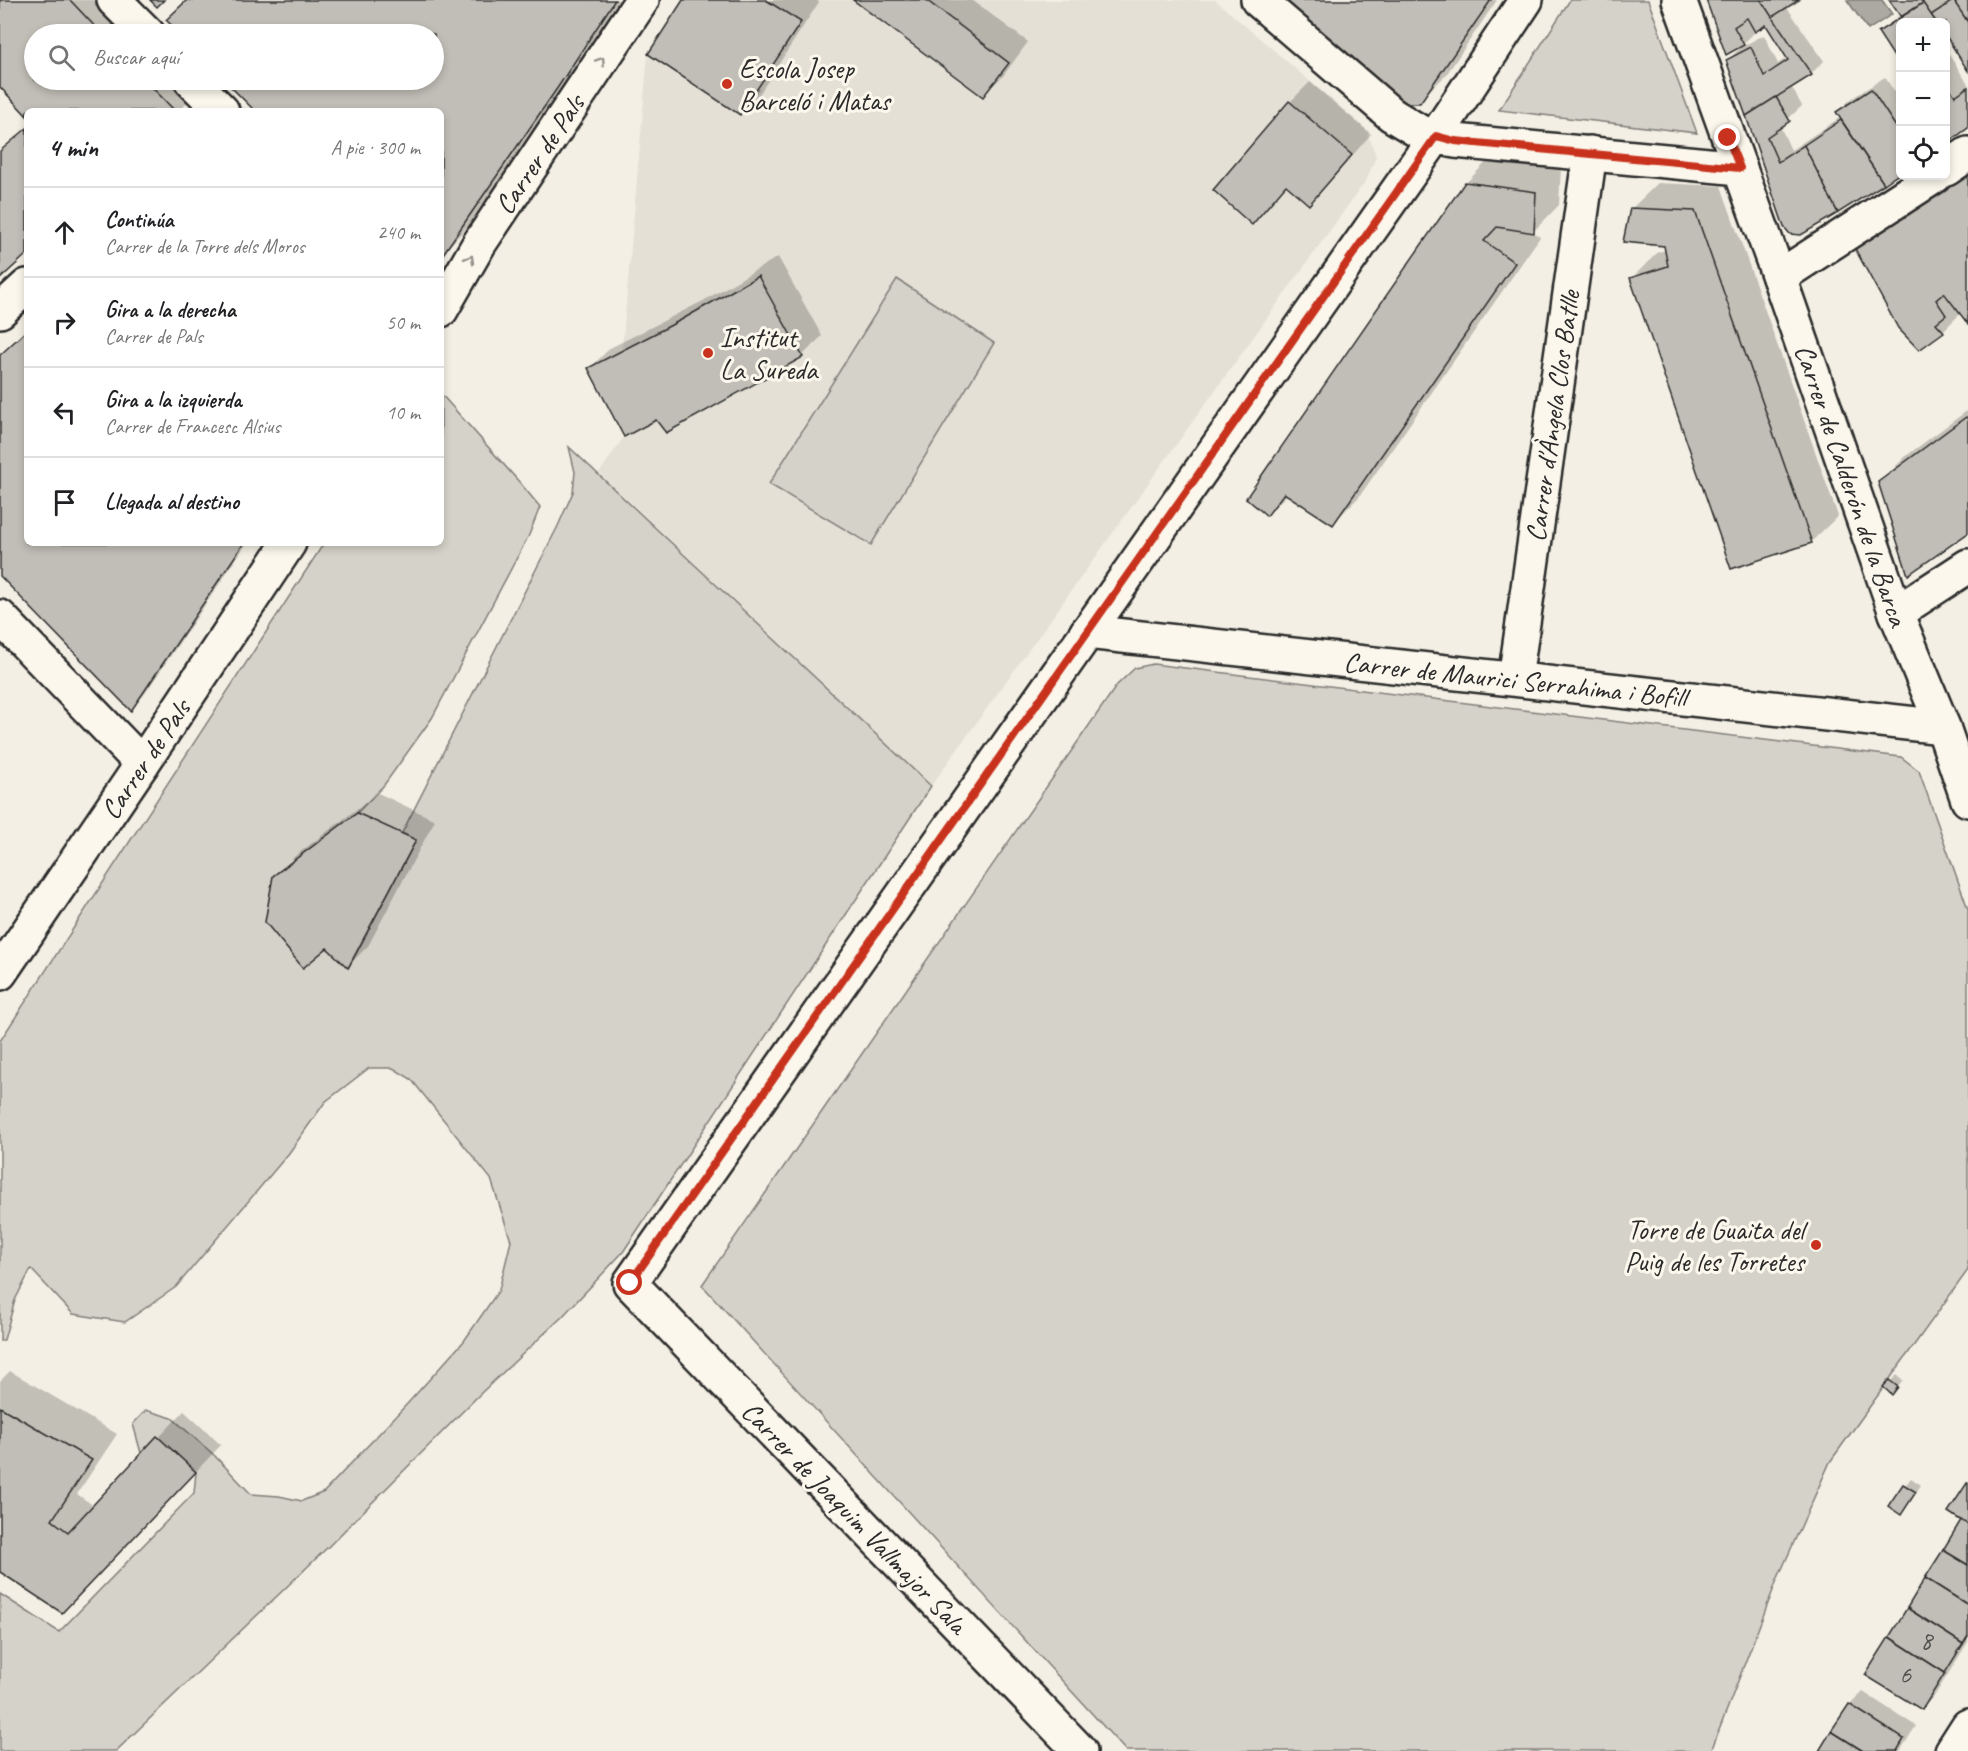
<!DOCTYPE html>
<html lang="es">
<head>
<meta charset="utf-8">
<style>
	body { margin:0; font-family:Caveat,sans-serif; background:#f2f2f2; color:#202124 }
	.controls { position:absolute; right:18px; top:18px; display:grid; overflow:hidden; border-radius:9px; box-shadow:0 3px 9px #0003 }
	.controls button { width:54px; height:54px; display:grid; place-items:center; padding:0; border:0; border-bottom:2px solid #e0e0e0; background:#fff; color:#202124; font:30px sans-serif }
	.stop { position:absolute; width:18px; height:18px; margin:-14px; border:4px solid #c8321e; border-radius:50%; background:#fff }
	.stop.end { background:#c8321e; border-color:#fff; box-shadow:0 2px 6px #0008 }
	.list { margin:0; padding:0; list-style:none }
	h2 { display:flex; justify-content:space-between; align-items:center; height:78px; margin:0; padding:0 24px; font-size:26px }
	h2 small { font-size:20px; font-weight:400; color:#757577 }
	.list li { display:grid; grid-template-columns:39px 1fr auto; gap:18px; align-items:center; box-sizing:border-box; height:90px; padding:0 24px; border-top:2px solid #e0e0e0 }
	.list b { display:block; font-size:22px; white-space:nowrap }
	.list p { margin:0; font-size:20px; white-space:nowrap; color:#757577 }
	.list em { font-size:20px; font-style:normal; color:#757577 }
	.icon { flex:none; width:33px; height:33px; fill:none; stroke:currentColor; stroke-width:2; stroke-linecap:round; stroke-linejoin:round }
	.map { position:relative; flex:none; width:1968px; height:1751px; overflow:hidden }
	.search { position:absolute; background:#fff; box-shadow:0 3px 9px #0003; left:24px; top:24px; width:420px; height:66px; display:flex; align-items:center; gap:15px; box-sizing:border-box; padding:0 21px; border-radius:33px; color:#757577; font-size:22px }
	.panel { position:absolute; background:#fff; box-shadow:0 3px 9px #0003; left:24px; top:108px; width:420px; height:438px; border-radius:9px }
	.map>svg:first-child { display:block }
	.built { fill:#e4e0d6 }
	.green { fill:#d5d2c9; stroke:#807e7a; stroke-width:1.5 }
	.water { fill:#aca9a2; stroke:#787772; stroke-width:1.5 }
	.shadow { fill:#0003 }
	.building { fill:#c0beb6; stroke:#2b2b2b; stroke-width:1.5 }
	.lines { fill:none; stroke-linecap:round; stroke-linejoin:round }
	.minor-casing { stroke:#2b2b2b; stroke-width:38 }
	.minor { stroke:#fbf7ec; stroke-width:33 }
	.oneway { stroke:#93918c }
	.route { stroke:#c8321e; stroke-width:8 }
	.poi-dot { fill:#c8321e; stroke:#fbf7ec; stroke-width:2 }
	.labels { text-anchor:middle; stroke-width:6; stroke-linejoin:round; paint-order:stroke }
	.number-label { font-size:26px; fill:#50504e }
	.poi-label { font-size:28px; fill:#2b2b2b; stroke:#fbf7ec; text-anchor:start }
	.street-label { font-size:28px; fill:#2b2b2b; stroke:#fbf7ec }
</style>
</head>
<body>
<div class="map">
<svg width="1968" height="1751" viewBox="0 0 1968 1751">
	<rect width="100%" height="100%" fill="#f3efe4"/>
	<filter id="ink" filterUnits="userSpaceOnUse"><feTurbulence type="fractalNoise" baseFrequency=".0167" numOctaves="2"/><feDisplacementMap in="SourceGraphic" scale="12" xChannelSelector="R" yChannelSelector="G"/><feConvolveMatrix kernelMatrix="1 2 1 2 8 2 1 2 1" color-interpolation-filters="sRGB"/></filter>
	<g filter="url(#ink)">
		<polygon class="built" points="683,0 1215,0 1366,129 1376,156 1367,179 931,786 599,473 624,437 588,368 622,349 648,54"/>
		<g class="green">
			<polygon points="1570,0 1648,0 1697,133 1499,110"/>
			<polygon points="897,279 994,343 871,545 769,484"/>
			<polygon points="441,394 521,484 540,507 529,535 432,718 384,785 357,813 273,876 303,968 327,948 349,967 416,840 402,833 558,526 573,492 575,472 569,447 931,786 623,1252 562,1317 480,1394 329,1546 116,1751 0,1751 0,1594 59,1632 194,1493 196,1472 157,1436 141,1453 133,1424 146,1410 172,1418 214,1455 251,1494 279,1496 302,1501 324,1492 408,1403 464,1341 499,1290 511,1241 491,1179 411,1079 393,1068 369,1068 325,1102 289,1153 176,1287 125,1322 73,1314 31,1269 15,1300 4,1340 0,1341 0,1041 324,543 441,543"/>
			<polygon points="1153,664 1901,757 1919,771 1968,909 1968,1270 1830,1462 1777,1580 1711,1751 1126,1751 702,1285 1117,685 1135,668"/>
		</g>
		<polygon class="water" points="1847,0 1882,0 1892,14 1868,30"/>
		<g class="shadow">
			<polygon points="0,0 95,0 128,34 34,34 34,80 170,80 190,100 179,111 27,111 27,114 0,85"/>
			<polygon points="188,0 623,0 470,224 441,255 441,111 256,111 226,80 434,80 434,34 183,34 169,20"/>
			<polygon points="685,0 816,0 819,2 760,93 740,113"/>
			<polygon points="856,0 972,0 1028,42 1003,76 983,95"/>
			<polygon points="1284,0 1497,0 1446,75 1419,101"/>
			<polygon points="1707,0 1796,0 1786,6 1824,61 1811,74 1791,86 1802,106 1780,126 1791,150 1841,117 1838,112 1851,99 1885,77 1900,101 1900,171 1804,232 1728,60 1741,47 1764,35 1778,64 1788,57 1767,23 1756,31 1743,44"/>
			<polygon points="1891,0 1943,0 1945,3 1949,0 1968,0 1968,68 1946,33 1946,22 1900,22 1900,63 1880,32 1901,14"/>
			<polygon points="1946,50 1968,84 1968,127 1950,138 1946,132"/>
			<polygon points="1310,82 1371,134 1329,183 1309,203 1287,185 1252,223 1290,102"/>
			<polygon points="1492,156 1561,167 1559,205 1533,232 1540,237 1359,497 1333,523 1288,494 1267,514 1466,183"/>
			<polygon points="1968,165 1968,322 1961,313 1943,331 1919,348 1855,245"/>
			<polygon points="1658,183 1721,186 1838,516 1811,542 1632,278 1658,252 1666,250 1665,244 1631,209"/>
			<polygon points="778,257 822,336 802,356 656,418 590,368 610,348 703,301"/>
			<polygon points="27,331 27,543 247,543 144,695 131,708 0,574 0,356"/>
			<polygon points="1968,410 1968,531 1880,482 1906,456"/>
			<polygon points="378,793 435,820 368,946 348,966 275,877 295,856"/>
			<polygon points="10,1371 117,1434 77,1494 94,1506 184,1411 221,1445 88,1585 0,1570 0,1381"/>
			<polygon points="1897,1375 1903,1380 1892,1393 1885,1387"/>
			<polygon points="1911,1478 1921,1485 1907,1506 1901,1513 1890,1506"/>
			<polygon points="1968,1484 1968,1642 1935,1695 1922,1709 1963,1520"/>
			<polygon points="1863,1692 1916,1726 1900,1751 1821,1751 1850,1705"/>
		</g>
		<g class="building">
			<polygon points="0,0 70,0 102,34 34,34 34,80 145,80 175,111 27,111 27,116 0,87"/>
			<polygon points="150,0 164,0 157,7"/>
			<polygon points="187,0 615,0 558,87 441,257 441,111 255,111 224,80 434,80 434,34 181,34 166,20"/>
			<polygon points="683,0 766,0 801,22 740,115 648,54"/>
			<polygon points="853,0 926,0 1009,63 983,97"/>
			<polygon points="1282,0 1491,0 1420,103 1400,103"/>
			<polygon points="1706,0 1761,0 1812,75 1746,116 1726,60 1751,47 1764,76 1788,60 1766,25 1755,32 1747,18 1734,27 1744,45 1726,55"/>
			<polygon points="1761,0 1799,0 1772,17"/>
			<polygon points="1889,0 1921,0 1923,3 1901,17"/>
			<polygon points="1954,0 1968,22 1968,71 1946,36 1946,22 1936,22 1931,15"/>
			<polygon points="1960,0 1968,0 1968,22 1955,3"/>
			<polygon points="1923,3 1936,22 1900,22 1900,66 1878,32"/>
			<polygon points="1946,83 1955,96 1968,87 1968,128 1950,141 1946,134"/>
			<polygon points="1871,89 1900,133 1900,173 1884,184 1836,112"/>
			<polygon points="1776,97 1790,121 1767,137 1778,162 1804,145 1838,213 1801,235 1790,234 1784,227 1746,116"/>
			<polygon points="1289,101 1352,155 1309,205 1286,185 1252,225 1213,190"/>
			<polygon points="1841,120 1884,184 1838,213 1804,145"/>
			<polygon points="27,128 27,254 0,279 0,151"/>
			<polygon points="1968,173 1968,324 1944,293 1936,300 1946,315 1936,323 1944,332 1919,350 1898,328 1853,245"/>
			<polygon points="1465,182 1536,192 1534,233 1497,227 1484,241 1515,263 1333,525 1284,493 1267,516 1246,498"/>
			<polygon points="1630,208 1695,211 1812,543 1731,569 1630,278 1668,266 1664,246 1623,242"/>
			<polygon points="758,276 803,357 666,433 656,420 624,437 588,368 681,320"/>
			<polygon points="27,330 27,543 244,543 131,711 0,576 0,355"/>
			<polygon points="1966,417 1968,419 1968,533 1908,575 1878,482"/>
			<polygon points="357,813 416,840 348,968 327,948 303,968 265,922 273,876"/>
			<polygon points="1889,1380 1898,1387 1892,1395 1883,1387"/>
			<polygon points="0,1407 92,1460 52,1520 68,1532 157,1436 196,1472 62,1613 0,1572"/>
			<polygon points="1967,1483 1968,1483 1968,1525 1948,1512"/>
			<polygon points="1903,1484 1916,1492 1901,1515 1888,1506"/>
			<polygon points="1961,1520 1968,1525 1968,1565 1943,1550"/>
			<polygon points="1943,1550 1968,1565 1968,1605 1925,1578"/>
			<polygon points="1925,1578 1968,1605 1968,1636 1963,1644 1907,1608"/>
			<polygon points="1907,1608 1963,1644 1945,1673 1889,1637"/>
			<polygon points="1889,1637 1945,1673 1922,1710 1865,1675"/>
			<polygon points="1849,1704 1904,1739 1897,1751 1863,1751 1831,1731"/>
			<polygon points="1831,1731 1863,1751 1819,1751"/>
		</g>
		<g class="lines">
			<g class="minor-casing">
				<g id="minor">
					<polyline points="114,0 148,34"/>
					<polyline points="1258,0 1392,115 1420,132 1455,141 1740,168"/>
					<polyline points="1679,0 1779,277 1896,613 1943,727 1968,800"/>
					<polyline points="191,80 222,111"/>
					<polyline points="1946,169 1968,154"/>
					<polyline points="1779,277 1935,176"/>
					<polyline points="441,310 479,244 642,0"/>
					<polyline points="0,311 27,286"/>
					<polyline points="1896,613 1968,566"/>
					<polyline points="0,617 142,764"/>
					<polyline points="1087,632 1943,727"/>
					<polyline points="1515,679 1590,153"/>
					<polyline points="0,973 142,764 289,543"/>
					<polyline points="1080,1751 630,1283 1436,136 1526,0"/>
					<polyline points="1952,1751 1968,1726"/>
				</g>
			</g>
			<use href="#minor" class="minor"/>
		</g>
		<defs><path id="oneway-chevron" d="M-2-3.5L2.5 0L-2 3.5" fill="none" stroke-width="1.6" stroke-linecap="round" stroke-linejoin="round" transform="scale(1.5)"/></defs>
		<g class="oneway">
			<use href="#oneway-chevron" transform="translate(601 61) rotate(-56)"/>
			<use href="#oneway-chevron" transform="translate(470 259) rotate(-60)"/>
		</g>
	</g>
	<g class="lines" filter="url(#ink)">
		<polyline class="route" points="630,1283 1436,136 1455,141 1740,168 1728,138"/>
	</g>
	<g class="poi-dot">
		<circle cx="727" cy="84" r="6"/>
		<circle cx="708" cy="353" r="6"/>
		<circle cx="1816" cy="1245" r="6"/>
	</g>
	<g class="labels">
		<g class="number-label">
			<text x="1926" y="1649">8</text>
			<text x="1905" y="1683">6</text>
		</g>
		<g class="poi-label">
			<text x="739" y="78">Escola Josep<tspan x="739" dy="32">Barceló i Matas</tspan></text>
			<text x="720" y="347">Institut<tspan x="720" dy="32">La Sureda</tspan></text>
			<text x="1804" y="1239" text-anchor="end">Torre de Guaita del<tspan x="1804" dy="32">Puig de les Torretes</tspan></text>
		</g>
		<g class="street-label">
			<text transform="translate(539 154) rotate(-56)" y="10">Carrer de Pals</text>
			<text transform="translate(1552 416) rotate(-82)" y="10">Carrer d'Àngela Clos Batlle</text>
			<text transform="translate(1852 485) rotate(71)" y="10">Carrer de Calderón de la Barca</text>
			<text transform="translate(1515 679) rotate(6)" y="10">Carrer de Maurici Serrahima i Bofill</text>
			<text transform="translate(145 759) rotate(-56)" y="10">Carrer de Pals</text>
			<text transform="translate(855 1517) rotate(46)" y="10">Carrer de Joaquim Vallmajor Sala</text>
		</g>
	</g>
</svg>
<div class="controls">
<button>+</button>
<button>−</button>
<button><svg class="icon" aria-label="locate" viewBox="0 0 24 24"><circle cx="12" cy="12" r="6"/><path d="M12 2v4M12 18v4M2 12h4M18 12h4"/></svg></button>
</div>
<div class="stop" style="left:630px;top:1283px"></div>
<div class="stop end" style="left:1728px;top:138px"></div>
<div class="search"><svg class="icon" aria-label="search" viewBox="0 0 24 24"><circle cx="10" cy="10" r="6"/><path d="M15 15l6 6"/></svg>Buscar aquí</div>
<section class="panel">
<h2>4 min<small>A pie · 300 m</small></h2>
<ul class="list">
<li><svg class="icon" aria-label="ahead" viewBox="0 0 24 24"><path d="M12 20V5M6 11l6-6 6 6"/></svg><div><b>Continúa</b><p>Carrer de la Torre dels Moros</p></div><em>240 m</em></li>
<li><svg class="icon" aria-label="right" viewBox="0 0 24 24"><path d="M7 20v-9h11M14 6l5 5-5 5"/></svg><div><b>Gira a la derecha</b><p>Carrer de Pals</p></div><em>50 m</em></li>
<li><svg class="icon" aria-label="left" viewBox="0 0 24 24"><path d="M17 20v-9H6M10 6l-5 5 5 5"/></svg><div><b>Gira a la izquierda</b><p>Carrer de Francesc Alsius</p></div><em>10 m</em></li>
<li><svg class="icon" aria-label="arrive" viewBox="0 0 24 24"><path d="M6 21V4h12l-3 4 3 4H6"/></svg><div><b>Llegada al destino</b></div></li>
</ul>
</section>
</div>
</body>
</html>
